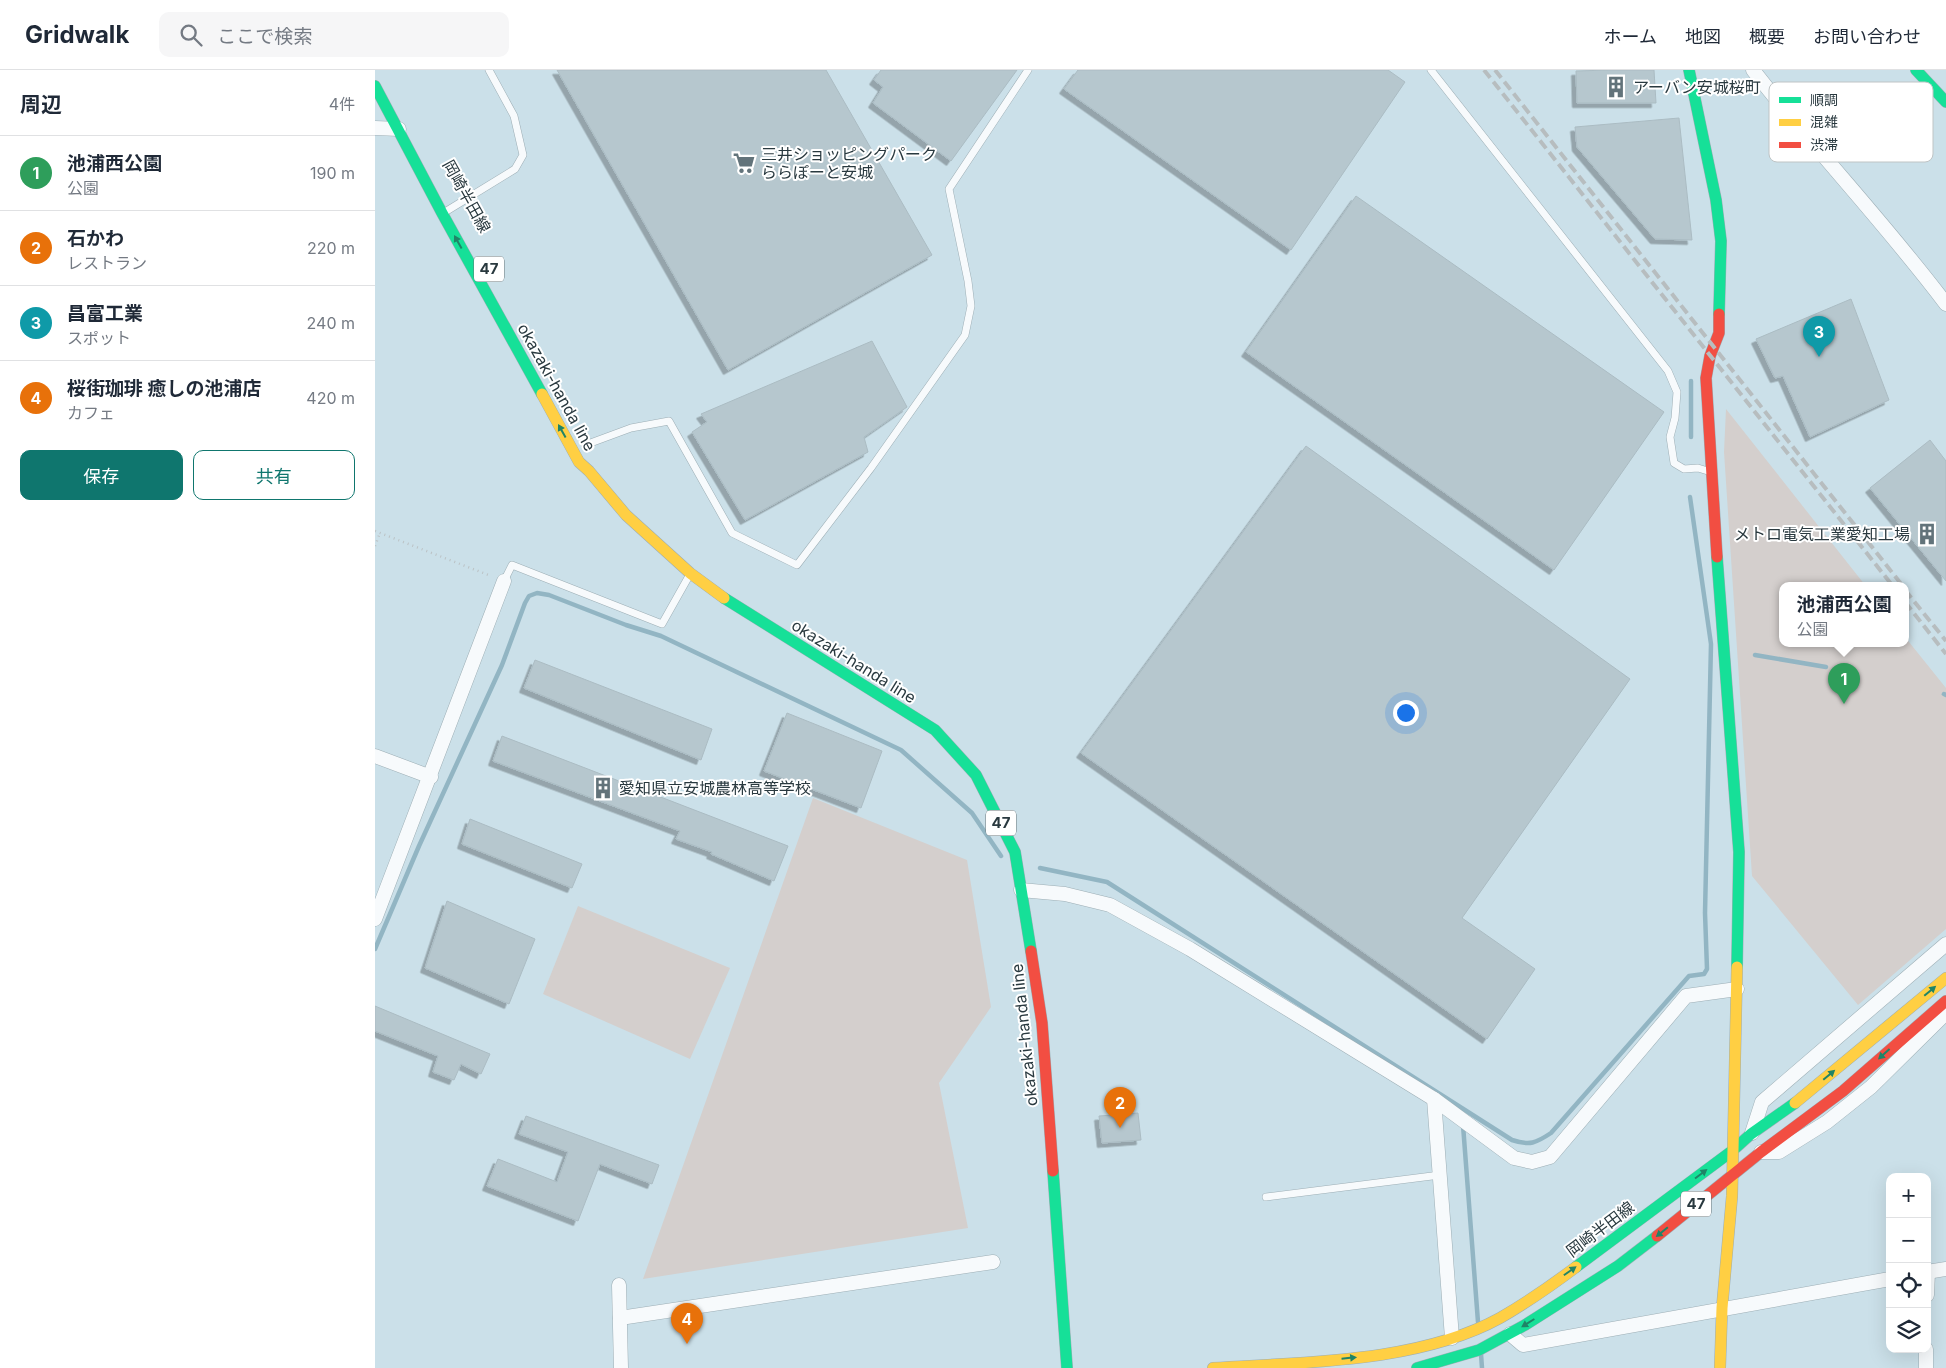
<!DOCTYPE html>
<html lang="ja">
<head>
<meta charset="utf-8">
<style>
	body { margin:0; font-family:Inter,"Noto Sans JP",sans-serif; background:#f6f6f7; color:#1f2937 }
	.controls { position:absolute; right:15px; bottom:15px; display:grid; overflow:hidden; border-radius:10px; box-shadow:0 5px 20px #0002 }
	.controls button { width:45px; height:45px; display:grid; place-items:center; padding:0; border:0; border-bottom:1px solid #e0e1e3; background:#fff; color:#1f2937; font:25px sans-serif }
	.you { position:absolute; left:1030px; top:642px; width:18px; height:18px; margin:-12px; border:4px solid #fff; border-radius:50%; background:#1a73e8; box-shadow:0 0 0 8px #1a73e833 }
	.badge { display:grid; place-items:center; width:32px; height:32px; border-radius:50%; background:#0f766e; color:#fff; font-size:16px; font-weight:700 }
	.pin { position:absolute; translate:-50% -41px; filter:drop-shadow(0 1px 2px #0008) }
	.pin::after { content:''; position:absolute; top:26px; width:18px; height:15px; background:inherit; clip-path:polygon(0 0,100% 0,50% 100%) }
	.popup { position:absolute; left:1404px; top:512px; width:130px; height:65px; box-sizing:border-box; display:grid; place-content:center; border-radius:10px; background:#fff; filter:drop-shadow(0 1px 4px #0005); font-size:16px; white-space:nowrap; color:#747a83 }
	.popup b { font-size:19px; color:#1f2937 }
	.popup::after { content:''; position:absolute; left:50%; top:100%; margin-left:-10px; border:10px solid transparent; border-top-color:#fff }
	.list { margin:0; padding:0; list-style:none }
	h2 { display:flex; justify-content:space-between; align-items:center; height:65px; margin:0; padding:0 20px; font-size:21px }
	h2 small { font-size:16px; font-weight:400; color:#747a83 }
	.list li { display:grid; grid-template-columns:32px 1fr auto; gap:15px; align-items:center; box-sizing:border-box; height:75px; padding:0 20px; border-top:1px solid #e0e1e3 }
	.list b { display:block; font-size:19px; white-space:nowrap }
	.list p { margin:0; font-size:16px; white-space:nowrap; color:#747a83 }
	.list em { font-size:16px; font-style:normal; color:#747a83 }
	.actions { display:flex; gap:10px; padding:15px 20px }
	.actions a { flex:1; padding:11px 0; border:1px solid #0f766e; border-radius:10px; text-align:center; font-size:18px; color:#0f766e }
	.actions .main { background:#0f766e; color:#fff }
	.icon { flex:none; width:28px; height:28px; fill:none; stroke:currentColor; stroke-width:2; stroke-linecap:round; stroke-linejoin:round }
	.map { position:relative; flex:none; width:1571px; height:1298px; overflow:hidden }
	header { display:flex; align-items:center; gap:30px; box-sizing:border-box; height:70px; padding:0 25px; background:#fff; border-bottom:1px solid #e0e1e3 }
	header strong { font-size:24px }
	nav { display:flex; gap:28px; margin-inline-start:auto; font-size:18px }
	.search { width:350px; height:45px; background:#f6f6f7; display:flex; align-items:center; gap:12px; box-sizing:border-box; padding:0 18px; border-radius:10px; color:#747a83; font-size:19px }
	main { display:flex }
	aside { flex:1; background:#fff }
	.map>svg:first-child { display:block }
	.green { fill:#d4cfcd }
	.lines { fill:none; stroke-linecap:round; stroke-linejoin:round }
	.stream { stroke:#92b5c3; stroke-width:4.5 }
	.building { fill:#b6c7ce; stroke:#abbcc3; filter:url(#shadow) }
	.lane-casing { stroke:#9daeb5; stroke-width:8 }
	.street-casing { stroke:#9daeb5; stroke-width:15 }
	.fast-casing { stroke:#9daeb5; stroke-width:12 }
	.slow-casing { stroke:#9daeb5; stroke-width:12 }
	.jam-casing { stroke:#9daeb5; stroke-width:12 }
	.path { stroke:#bbc2c5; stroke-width:2.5; stroke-dasharray:1 4; stroke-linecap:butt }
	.lane { stroke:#f7fafc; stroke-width:7 }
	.street { stroke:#f7fafc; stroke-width:14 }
	.fast { stroke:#16e098; stroke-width:11 }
	.slow { stroke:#ffcf43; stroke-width:11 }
	.jam { stroke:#f24e42; stroke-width:11 }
	.rail { stroke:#b7bdbf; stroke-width:4; stroke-dasharray:10 5; stroke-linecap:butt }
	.oneway { fill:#208467 }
	.labels { text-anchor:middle; stroke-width:4; stroke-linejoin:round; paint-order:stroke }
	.shield { fill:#fff; stroke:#697479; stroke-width:1 }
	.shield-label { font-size:15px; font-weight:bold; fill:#29393f }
	.poi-label { font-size:16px; fill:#29393f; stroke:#fff; text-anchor:start }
	.street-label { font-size:16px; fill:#29393f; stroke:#fff }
	.key { fill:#fff; stroke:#bfc4c5; stroke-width:1 }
	.key-label { font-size:14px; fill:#29393f }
</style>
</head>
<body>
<header>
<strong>Gridwalk</strong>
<div class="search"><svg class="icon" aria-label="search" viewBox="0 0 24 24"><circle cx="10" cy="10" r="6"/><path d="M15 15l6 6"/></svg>ここで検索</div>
<nav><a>ホーム</a><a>地図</a><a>概要</a><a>お問い合わせ</a></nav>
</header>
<main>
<aside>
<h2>周辺<small>4件</small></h2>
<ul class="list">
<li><span class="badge" style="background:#2e9e5b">1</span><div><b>池浦西公園</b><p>公園</p></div><em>190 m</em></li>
<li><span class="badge" style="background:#e8710a">2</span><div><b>石かわ</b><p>レストラン</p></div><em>220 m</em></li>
<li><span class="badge" style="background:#0f9aa8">3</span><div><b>昌富工業</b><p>スポット</p></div><em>240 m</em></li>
<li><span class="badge" style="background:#e8710a">4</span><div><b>桜街珈琲 癒しの池浦店</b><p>カフェ</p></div><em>420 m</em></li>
</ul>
<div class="actions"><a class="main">保存</a><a>共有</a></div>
</aside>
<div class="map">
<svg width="1571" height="1298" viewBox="0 0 1571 1298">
	<defs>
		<filter id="shadow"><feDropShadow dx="-4.5" dy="4.5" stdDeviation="0" flood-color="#0004"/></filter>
	</defs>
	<rect width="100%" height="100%" fill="#cbe0e9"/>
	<g class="green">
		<polygon points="1351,339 1490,515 1408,515 1408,573 1530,573 1530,567 1571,618 1571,859 1483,935 1377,806 1349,382"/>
		<polygon points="438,728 592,790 616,937 564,1013 593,1158 268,1209"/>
		<polygon points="203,836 355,898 315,989 168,924"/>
	</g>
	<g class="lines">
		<g class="stream">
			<polyline points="1316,367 1316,311"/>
			<polyline points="1380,585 1451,597"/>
			<polyline points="1569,624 1571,625"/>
			<path d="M 665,798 L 732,812 L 1137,1070 C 1155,1076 1161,1073 1176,1063 L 1314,906 L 1329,904 L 1332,899 L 1330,843 L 1336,574 L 1315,427"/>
			<polyline points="0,879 44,776 127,595 150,533 154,526 162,523 174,525 251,555 286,566 526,680 597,743 626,786"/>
			<polyline points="1088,1055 1103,1252"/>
			<polyline points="1106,1284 1107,1298"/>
		</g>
	</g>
	<g class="building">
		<polygon points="182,0 451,0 557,185 353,300"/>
		<polygon points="506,0 642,0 576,91 498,33 508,17 499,10"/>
		<polygon points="703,0 1013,0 1030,12 916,180 689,19"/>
		<polygon points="1233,0 1279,0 1281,33 1202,33 1201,1"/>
		<polygon points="1304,48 1317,170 1280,169 1202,77 1200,57"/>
		<polygon points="981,126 1289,342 1179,500 871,282"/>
		<polygon points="1476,229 1514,330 1435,367 1408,306 1400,308 1381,269"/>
		<polygon points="497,271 532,337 489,367 493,382 370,450 317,362 332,352 326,344"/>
		<polygon points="1555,370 1571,391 1571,511 1495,418"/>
		<polygon points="931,376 1255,609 1087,848 1160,899 1112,969 706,683"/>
		<polygon points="160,590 337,659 326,690 149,618"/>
		<polygon points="412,643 507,681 486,738 389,701"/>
		<polygon points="127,666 413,776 399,811 336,784 337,782 301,769 305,761 118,691"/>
		<polygon points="95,749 207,794 197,818 87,774"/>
		<polygon points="72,831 160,869 134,934 50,898"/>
		<polygon points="0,936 115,984 106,1004 86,994 79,1010 58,1002 63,986 0,961"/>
		<polygon points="763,1043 766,1070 727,1073 724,1046"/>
		<polygon points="151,1046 284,1095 277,1114 225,1094 203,1151 112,1116 123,1089 182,1112 193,1082 144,1064"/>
	</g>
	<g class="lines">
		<g class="lane-casing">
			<g id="lane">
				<polyline points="1056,0 1293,301 1302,322 1300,348 1295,367 1299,393 1309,399 1323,398 1336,402"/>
				<polyline points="70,142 140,99 148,85 139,46 114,0"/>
				<polyline points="210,375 256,358 294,351 357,463 422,495 496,398 590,265 596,236 593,211 574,119 653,0"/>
				<polyline points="129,511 137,495 287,554 314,506"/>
				<polyline points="891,1127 1065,1105"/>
			</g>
		</g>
		<g class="street-casing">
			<g id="street">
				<path d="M 1378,0 C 1440,80 1510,153 1571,234"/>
				<polyline points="0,58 24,59"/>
				<polyline points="0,686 56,707"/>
				<polyline points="646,820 690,824 735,835 815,879 1059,1029 1139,1088 1157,1092 1175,1087 1311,926 1362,919"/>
				<polyline points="0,849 129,511"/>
				<polyline points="1059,1029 1077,1268"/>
				<polyline points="1377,1063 1387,1032 1571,874"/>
				<polyline points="1386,1082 1404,1082 1452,1052 1496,1017 1571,943"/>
				<polyline points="1552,1202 1571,1199"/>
				<polyline points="244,1215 246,1298"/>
				<polyline points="1552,1225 1553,1202"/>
				<polyline points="245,1248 618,1192"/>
				<polyline points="1135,1264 1148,1275 1515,1209"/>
				<polyline points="1551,1298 1551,1279"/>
			</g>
		</g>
		<g class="fast-casing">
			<g id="fast">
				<polyline points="1314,0 1341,130 1346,171 1344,244"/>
				<polyline points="1541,0 1571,32"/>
				<polyline points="0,16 67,143 167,324"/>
				<polyline points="1342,487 1364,782 1362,897"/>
				<polyline points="349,528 560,660 601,705 640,782 656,881"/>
				<polyline points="678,1101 692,1298"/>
				<polyline points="1201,1197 1357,1081 1376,1064 1420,1033"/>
				<polyline points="1042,1298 1104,1280 1150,1255 1243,1196 1282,1166"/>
			</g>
		</g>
		<g class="slow-casing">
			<g id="slow">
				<polyline points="167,324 204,392 214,401 251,445 315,503 349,528"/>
				<polyline points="1420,1033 1571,908"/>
				<path d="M 838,1298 C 929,1292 1043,1293 1125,1248 C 1151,1233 1177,1215 1201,1197"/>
				<polyline points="1345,1298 1347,1238 1357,1126 1362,897"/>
			</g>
		</g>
		<g class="jam-casing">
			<g id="jam">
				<polyline points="1342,487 1331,308 1335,286 1344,263 1344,244"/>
				<polyline points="656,881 667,953 678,1101"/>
				<polyline points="1282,1166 1386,1082 1468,1021 1571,931"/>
			</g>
		</g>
		<g class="path">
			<polyline points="0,461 116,506"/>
			<polyline points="0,476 5,463"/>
		</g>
		<use href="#lane" class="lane"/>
		<use href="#street" class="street"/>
		<use href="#fast" class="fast"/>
		<use href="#slow" class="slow"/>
		<use href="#jam" class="jam"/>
		<g class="rail">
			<polyline points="1109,0 1517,515"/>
			<polyline points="1120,0 1527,515"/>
			<polyline points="1530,520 1571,571"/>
			<polyline points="1530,532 1571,584"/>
		</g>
	</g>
	<defs><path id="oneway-solid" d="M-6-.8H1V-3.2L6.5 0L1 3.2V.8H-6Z" transform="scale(1.25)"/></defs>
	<g class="oneway">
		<use href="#oneway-solid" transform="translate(83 172) rotate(-119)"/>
		<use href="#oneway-solid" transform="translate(187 361) rotate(-119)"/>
		<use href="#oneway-solid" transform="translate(1555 921) rotate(-40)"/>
		<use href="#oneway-solid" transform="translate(1509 984) rotate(138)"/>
		<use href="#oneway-solid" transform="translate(1454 1005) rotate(-40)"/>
		<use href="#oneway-solid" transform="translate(1326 1104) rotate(-37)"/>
		<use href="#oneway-solid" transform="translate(1287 1162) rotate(141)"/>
		<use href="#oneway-solid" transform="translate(1195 1201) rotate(-35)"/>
		<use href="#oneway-solid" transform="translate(1153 1253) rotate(148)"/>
		<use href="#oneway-solid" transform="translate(974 1288) rotate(-6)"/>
	</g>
	<defs>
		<g id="building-bare" transform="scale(1.725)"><path d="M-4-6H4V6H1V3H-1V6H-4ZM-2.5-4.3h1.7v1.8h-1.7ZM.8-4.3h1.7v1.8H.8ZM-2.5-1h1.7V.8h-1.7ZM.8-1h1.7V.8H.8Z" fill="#62737a" stroke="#fff" stroke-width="2.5" paint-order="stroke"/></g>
		<g id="supermarket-bare" transform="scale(1.725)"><path d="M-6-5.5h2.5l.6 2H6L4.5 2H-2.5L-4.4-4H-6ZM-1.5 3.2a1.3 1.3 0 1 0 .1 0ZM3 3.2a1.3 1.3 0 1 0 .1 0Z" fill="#62737a" stroke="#fff" stroke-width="2.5" paint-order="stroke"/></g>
	</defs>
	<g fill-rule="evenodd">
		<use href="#building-bare" x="1241" y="17"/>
		<use href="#supermarket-bare" x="369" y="93"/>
		<use href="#building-bare" x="1552" y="464"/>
		<use href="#building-bare" x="228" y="718"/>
	</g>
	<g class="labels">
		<g class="shield">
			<rect x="99" y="186.5" width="30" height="25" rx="4"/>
			<rect x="611" y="740.5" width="30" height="25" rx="4"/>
			<rect x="1306" y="1121.5" width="30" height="25" rx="4"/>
		</g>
		<g class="shield-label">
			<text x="114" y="204">47</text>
			<text x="626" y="758">47</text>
			<text x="1321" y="1139">47</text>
		</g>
		<g class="poi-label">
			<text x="1258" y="23">アーバン安城桜町</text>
			<text x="386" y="90">三井ショッピングパーク<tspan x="386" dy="18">ららぽーと安城</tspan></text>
			<text x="1535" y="470" text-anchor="end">メトロ電気工業愛知工場</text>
			<text x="244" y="724">愛知県立安城農林高等学校</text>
		</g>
		<g class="street-label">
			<text transform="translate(92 126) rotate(61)" y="6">岡崎半田線</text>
			<text transform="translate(182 317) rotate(61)" y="6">okazaki-handa line</text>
			<text transform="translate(479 591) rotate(32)" y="6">okazaki-handa line</text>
			<text transform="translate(649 965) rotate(-96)" y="6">okazaki-handa line</text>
			<text transform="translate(1225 1159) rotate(-37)" y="6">岡崎半田線</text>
		</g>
	</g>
	<rect x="1394" y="12" width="164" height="80" rx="8" class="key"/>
	<rect x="1404" y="27" width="22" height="6" fill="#16e098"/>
	<rect x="1404" y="49" width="22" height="7" fill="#ffcf43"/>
	<rect x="1404" y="72" width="22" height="6" fill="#f24e42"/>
	<g class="key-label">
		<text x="1435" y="35">順調</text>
		<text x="1435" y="57">混雑</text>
		<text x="1435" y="80">渋滞</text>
	</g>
</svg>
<div class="controls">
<button>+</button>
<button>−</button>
<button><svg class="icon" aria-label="locate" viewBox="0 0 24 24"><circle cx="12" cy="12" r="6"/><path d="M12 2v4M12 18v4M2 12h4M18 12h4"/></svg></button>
<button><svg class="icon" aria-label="layers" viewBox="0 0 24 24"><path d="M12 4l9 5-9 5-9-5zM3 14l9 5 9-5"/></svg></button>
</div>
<div class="you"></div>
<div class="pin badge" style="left:1469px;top:634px;background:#2e9e5b">1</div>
<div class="popup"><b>池浦西公園</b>公園</div>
<div class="pin badge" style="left:745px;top:1058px;background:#e8710a">2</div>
<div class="pin badge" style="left:1444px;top:287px;background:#0f9aa8">3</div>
<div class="pin badge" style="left:312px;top:1274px;background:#e8710a">4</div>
</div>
</main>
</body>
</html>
